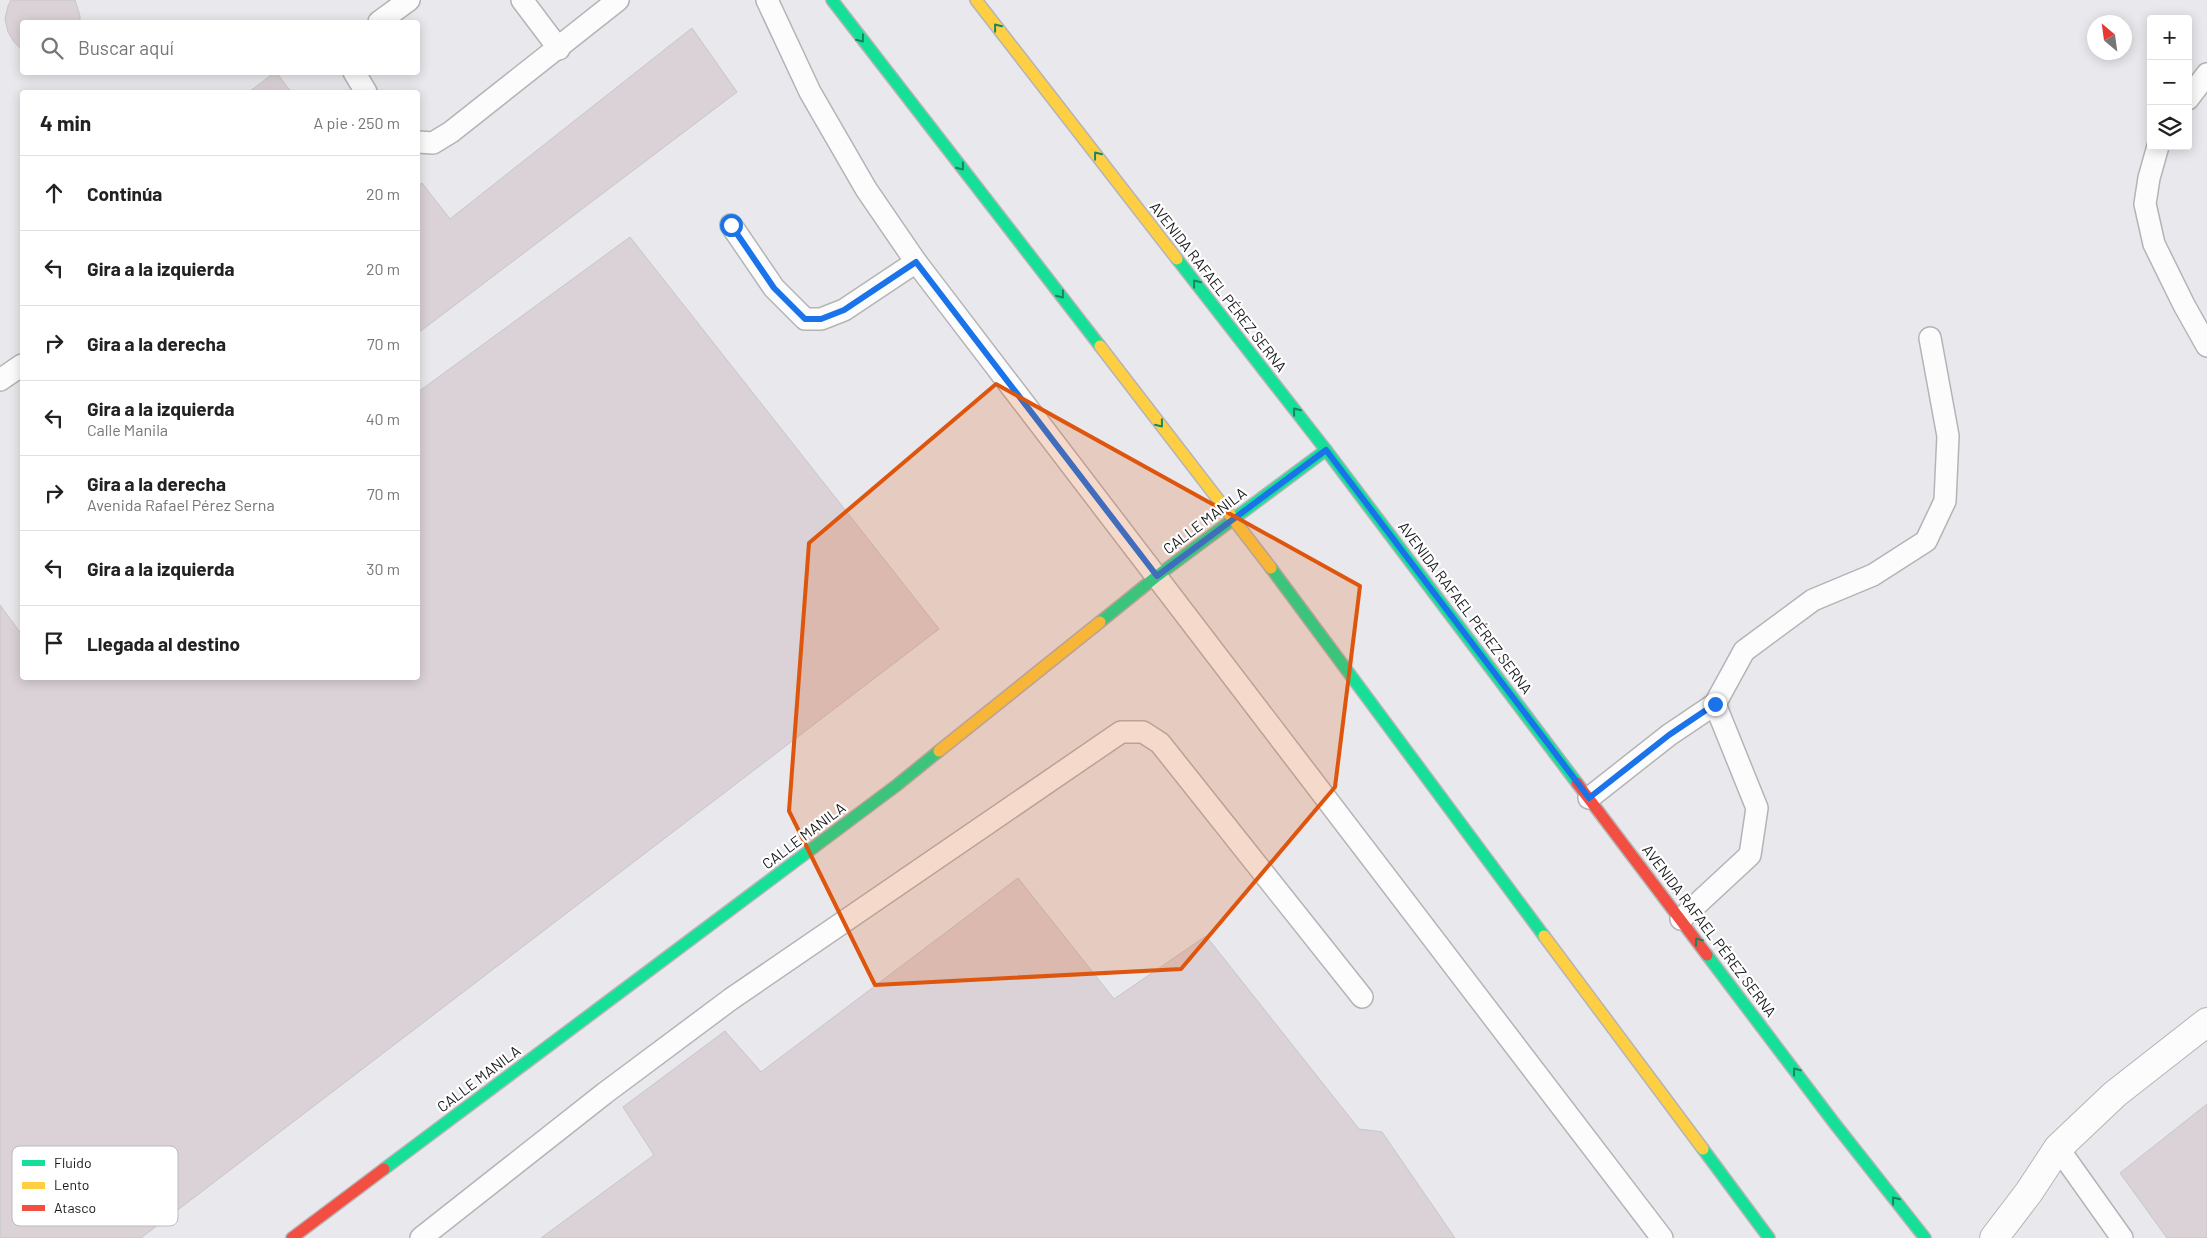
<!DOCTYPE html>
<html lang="es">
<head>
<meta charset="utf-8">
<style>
	body { margin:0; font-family:Barlow,sans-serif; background:#f2f2f2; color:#222 }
	.controls { position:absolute; right:15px; top:15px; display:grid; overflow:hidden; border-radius:5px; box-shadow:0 2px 12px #0003 }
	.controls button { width:45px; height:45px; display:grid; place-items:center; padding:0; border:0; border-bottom:1px solid #e0e0e0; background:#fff; color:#222; font:25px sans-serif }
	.compass { position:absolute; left:2087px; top:15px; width:45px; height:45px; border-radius:50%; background:#fff; box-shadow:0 2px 12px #0003; rotate:331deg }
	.stop { position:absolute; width:15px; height:15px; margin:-11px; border:4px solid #1a73e8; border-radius:50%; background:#fff }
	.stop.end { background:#1a73e8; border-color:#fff; box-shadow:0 1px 5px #0008 }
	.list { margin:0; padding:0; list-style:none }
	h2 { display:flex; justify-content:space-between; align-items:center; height:65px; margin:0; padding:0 20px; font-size:21px }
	h2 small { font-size:16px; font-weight:400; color:#767676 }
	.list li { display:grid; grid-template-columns:32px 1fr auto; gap:15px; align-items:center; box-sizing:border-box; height:75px; padding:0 20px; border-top:1px solid #e0e0e0 }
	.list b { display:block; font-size:19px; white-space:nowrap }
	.list p { margin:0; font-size:16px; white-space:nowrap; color:#767676 }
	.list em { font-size:16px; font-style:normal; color:#767676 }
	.icon { flex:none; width:28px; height:28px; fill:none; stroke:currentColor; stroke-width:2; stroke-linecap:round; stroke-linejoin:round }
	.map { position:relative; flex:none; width:2207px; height:1238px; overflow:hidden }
	.search { position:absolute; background:#fff; box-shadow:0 2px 12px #0003; left:20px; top:20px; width:400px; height:55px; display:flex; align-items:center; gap:12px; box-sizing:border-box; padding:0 18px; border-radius:5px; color:#767676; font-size:19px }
	.panel { position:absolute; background:#fff; box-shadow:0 2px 12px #0003; left:20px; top:90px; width:400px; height:590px; border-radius:5px }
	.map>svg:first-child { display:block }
	.building { fill:#dbd2d7; stroke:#c7c5c8 }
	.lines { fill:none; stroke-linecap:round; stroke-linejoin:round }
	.lane-casing { stroke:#b4b4b7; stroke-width:24 }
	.street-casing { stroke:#b4b4b7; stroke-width:30 }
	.fast-casing { stroke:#b4b4b7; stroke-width:14 }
	.slow-casing { stroke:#b4b4b7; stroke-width:14 }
	.jam-casing { stroke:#b4b4b7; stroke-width:14 }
	.lane { stroke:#fcfcfc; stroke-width:21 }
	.street { stroke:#fcfcfc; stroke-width:28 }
	.fast { stroke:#16e098; stroke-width:11 }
	.slow { stroke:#ffcf43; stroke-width:11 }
	.jam { stroke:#f24e42; stroke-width:11 }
	.oneway { stroke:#178660 }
	.route { stroke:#1a73e8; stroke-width:6 }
	.marked { fill:#de560d; fill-opacity:0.2; stroke:#de560d; stroke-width:4; stroke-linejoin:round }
	.labels { text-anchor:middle; stroke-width:4.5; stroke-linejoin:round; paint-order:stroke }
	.street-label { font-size:15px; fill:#19191c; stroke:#fff }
	.key { fill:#fff; stroke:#bababb; stroke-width:1 }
	.key-label { font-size:14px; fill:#19191c }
</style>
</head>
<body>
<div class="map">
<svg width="2207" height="1238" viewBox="0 0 2207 1238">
	<rect width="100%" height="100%" fill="#e9e9ed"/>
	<g class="building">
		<polygon points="11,0 75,0 80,16 80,22 22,22 22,50 14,42 8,32 5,19 8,6"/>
		<polygon points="692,28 737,92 418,333 418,186 422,183 450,219"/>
		<polygon points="276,72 291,92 249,92 275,72"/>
		<polygon points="630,237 939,629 141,1238 0,1238 0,605 22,635 22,678 418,678 418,392"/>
		<polygon points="1018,878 1114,999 1206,936 1359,1129 1382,1132 1455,1238 541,1238 654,1155 623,1107 725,1031 761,1072"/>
		<polygon points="2207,1104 2207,1238 2167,1238 2120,1173"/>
	</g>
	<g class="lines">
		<g class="lane-casing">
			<g id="lane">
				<polyline points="522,0 559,49"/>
				<polyline points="767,0 810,92 866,189 916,262 1662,1238"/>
				<polyline points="379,22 409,0"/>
				<polyline points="354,72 366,92"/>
				<polyline points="2188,99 2207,74"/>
				<polyline points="418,142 433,143 451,132 618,0"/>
				<polyline points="2158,146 2149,178 2145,204 2154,244 2184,305 2207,346"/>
				<polyline points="731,225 774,288 805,319 821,319 844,310 916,262"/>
				<polyline points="0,380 22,365"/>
				<polyline points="1589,798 1669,735 1715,704 1744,651 1813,600 1873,575 1926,541 1945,501 1948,436 1930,338"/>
				<polyline points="1681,919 1750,855 1757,808 1715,704"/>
				<polyline points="2058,1148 2122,1238"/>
				<polyline points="421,1238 605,1093 731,999 1121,732 1143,732 1160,743 1362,997"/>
			</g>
		</g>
		<g class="street-casing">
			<polyline id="street" points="1994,1238 2029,1192 2058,1148 2115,1094 2207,1022"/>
		</g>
		<g class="fast-casing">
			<g id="fast">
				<polyline points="832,0 1100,346"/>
				<polyline points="1177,259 1326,450 1577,783"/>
				<polyline points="1271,568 1544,936"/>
				<polyline points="1100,622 1157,576 1326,450"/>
				<polyline points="1707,955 1835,1124 1925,1238"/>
				<polyline points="1703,1149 1769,1238"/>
				<polyline points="384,1169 897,785 939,751"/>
			</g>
		</g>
		<g class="slow-casing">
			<g id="slow">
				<polyline points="976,0 1177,259"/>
				<polyline points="1100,346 1271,568"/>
				<polyline points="939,751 1100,622"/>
				<polyline points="1544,936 1703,1149"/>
			</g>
		</g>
		<g class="jam-casing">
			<g id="jam">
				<polyline points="1577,783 1707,955"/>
				<polyline points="292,1238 384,1169"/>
			</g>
		</g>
		<use href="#lane" class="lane"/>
		<use href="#street" class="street"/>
		<use href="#fast" class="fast"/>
		<use href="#slow" class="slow"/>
		<use href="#jam" class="jam"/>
	</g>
	<defs><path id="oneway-chevron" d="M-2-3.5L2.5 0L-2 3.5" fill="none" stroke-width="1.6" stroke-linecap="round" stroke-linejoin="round" transform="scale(1.25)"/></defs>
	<g class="oneway">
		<use href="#oneway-chevron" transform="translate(997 27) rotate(-128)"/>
		<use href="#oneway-chevron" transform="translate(861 39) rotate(52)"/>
		<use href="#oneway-chevron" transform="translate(1097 155) rotate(-128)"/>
		<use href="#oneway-chevron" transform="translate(961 167) rotate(52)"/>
		<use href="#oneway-chevron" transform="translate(1196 283) rotate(-128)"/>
		<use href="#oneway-chevron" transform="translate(1061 295) rotate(52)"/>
		<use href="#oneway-chevron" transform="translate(1296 411) rotate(-128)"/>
		<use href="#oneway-chevron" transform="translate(1160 424) rotate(52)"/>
		<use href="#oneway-chevron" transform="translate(1698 941) rotate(-127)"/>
		<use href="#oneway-chevron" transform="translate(1796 1071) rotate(-127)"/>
		<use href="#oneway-chevron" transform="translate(1895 1200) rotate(-128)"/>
	</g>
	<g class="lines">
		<polyline class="route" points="731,225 774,288 805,319 821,319 844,310 916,262 1157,576 1326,450 1589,798 1669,735 1715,704"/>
	</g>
	<path class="marked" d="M 996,384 L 1360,586 L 1335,787 L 1181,969 L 875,985 L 789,811 L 809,543 Z"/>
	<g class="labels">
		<g class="street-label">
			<text transform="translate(1218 287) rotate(52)" y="5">AVENIDA RAFAEL PÉREZ SERNA</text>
			<text transform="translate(1205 521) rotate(-37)" y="5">CALLE MANILA</text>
			<text transform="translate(1465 608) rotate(53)" y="5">AVENIDA RAFAEL PÉREZ SERNA</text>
			<text transform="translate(804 836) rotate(-37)" y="5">CALLE MANILA</text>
			<text transform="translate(1709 931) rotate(53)" y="5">AVENIDA RAFAEL PÉREZ SERNA</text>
			<text transform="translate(479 1079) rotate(-37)" y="5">CALLE MANILA</text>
		</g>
	</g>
	<rect x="12" y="1146" width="166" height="80" rx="8" class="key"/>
	<rect x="22" y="1160" width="23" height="6" fill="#16e098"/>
	<rect x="22" y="1182" width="23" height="7" fill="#ffcf43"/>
	<rect x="22" y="1205" width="23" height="6" fill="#f24e42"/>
	<g class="key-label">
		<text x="54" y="1168">Fluido</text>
		<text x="54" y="1190">Lento</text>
		<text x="54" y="1213">Atasco</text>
	</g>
</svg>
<div class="controls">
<button>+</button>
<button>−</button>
<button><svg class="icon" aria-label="layers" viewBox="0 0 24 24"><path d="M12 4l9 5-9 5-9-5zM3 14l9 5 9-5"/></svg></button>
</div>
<svg class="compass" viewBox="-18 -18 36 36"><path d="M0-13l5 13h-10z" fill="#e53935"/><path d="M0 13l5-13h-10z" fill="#767676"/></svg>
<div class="stop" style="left:731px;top:225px"></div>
<div class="stop end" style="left:1715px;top:704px"></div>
<div class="search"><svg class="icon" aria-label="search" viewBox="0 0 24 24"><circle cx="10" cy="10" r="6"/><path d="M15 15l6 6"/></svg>Buscar aquí</div>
<section class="panel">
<h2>4 min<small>A pie · 250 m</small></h2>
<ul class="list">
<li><svg class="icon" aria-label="ahead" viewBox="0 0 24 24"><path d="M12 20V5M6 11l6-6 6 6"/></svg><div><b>Continúa</b></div><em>20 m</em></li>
<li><svg class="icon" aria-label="left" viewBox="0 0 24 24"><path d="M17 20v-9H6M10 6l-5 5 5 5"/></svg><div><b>Gira a la izquierda</b></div><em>20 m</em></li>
<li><svg class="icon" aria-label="right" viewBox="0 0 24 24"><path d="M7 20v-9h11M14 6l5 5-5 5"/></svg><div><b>Gira a la derecha</b></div><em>70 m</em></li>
<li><svg class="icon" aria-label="left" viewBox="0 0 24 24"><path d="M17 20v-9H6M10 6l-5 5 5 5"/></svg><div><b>Gira a la izquierda</b><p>Calle Manila</p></div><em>40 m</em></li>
<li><svg class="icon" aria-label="right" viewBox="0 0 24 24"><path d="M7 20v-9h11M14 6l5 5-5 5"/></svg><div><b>Gira a la derecha</b><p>Avenida Rafael Pérez Serna</p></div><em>70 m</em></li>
<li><svg class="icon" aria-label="left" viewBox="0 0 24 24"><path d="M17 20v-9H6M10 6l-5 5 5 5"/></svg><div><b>Gira a la izquierda</b></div><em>30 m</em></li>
<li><svg class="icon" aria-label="arrive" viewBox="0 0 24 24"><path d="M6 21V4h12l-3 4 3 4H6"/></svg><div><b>Llegada al destino</b></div></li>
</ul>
</section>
</div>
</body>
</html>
